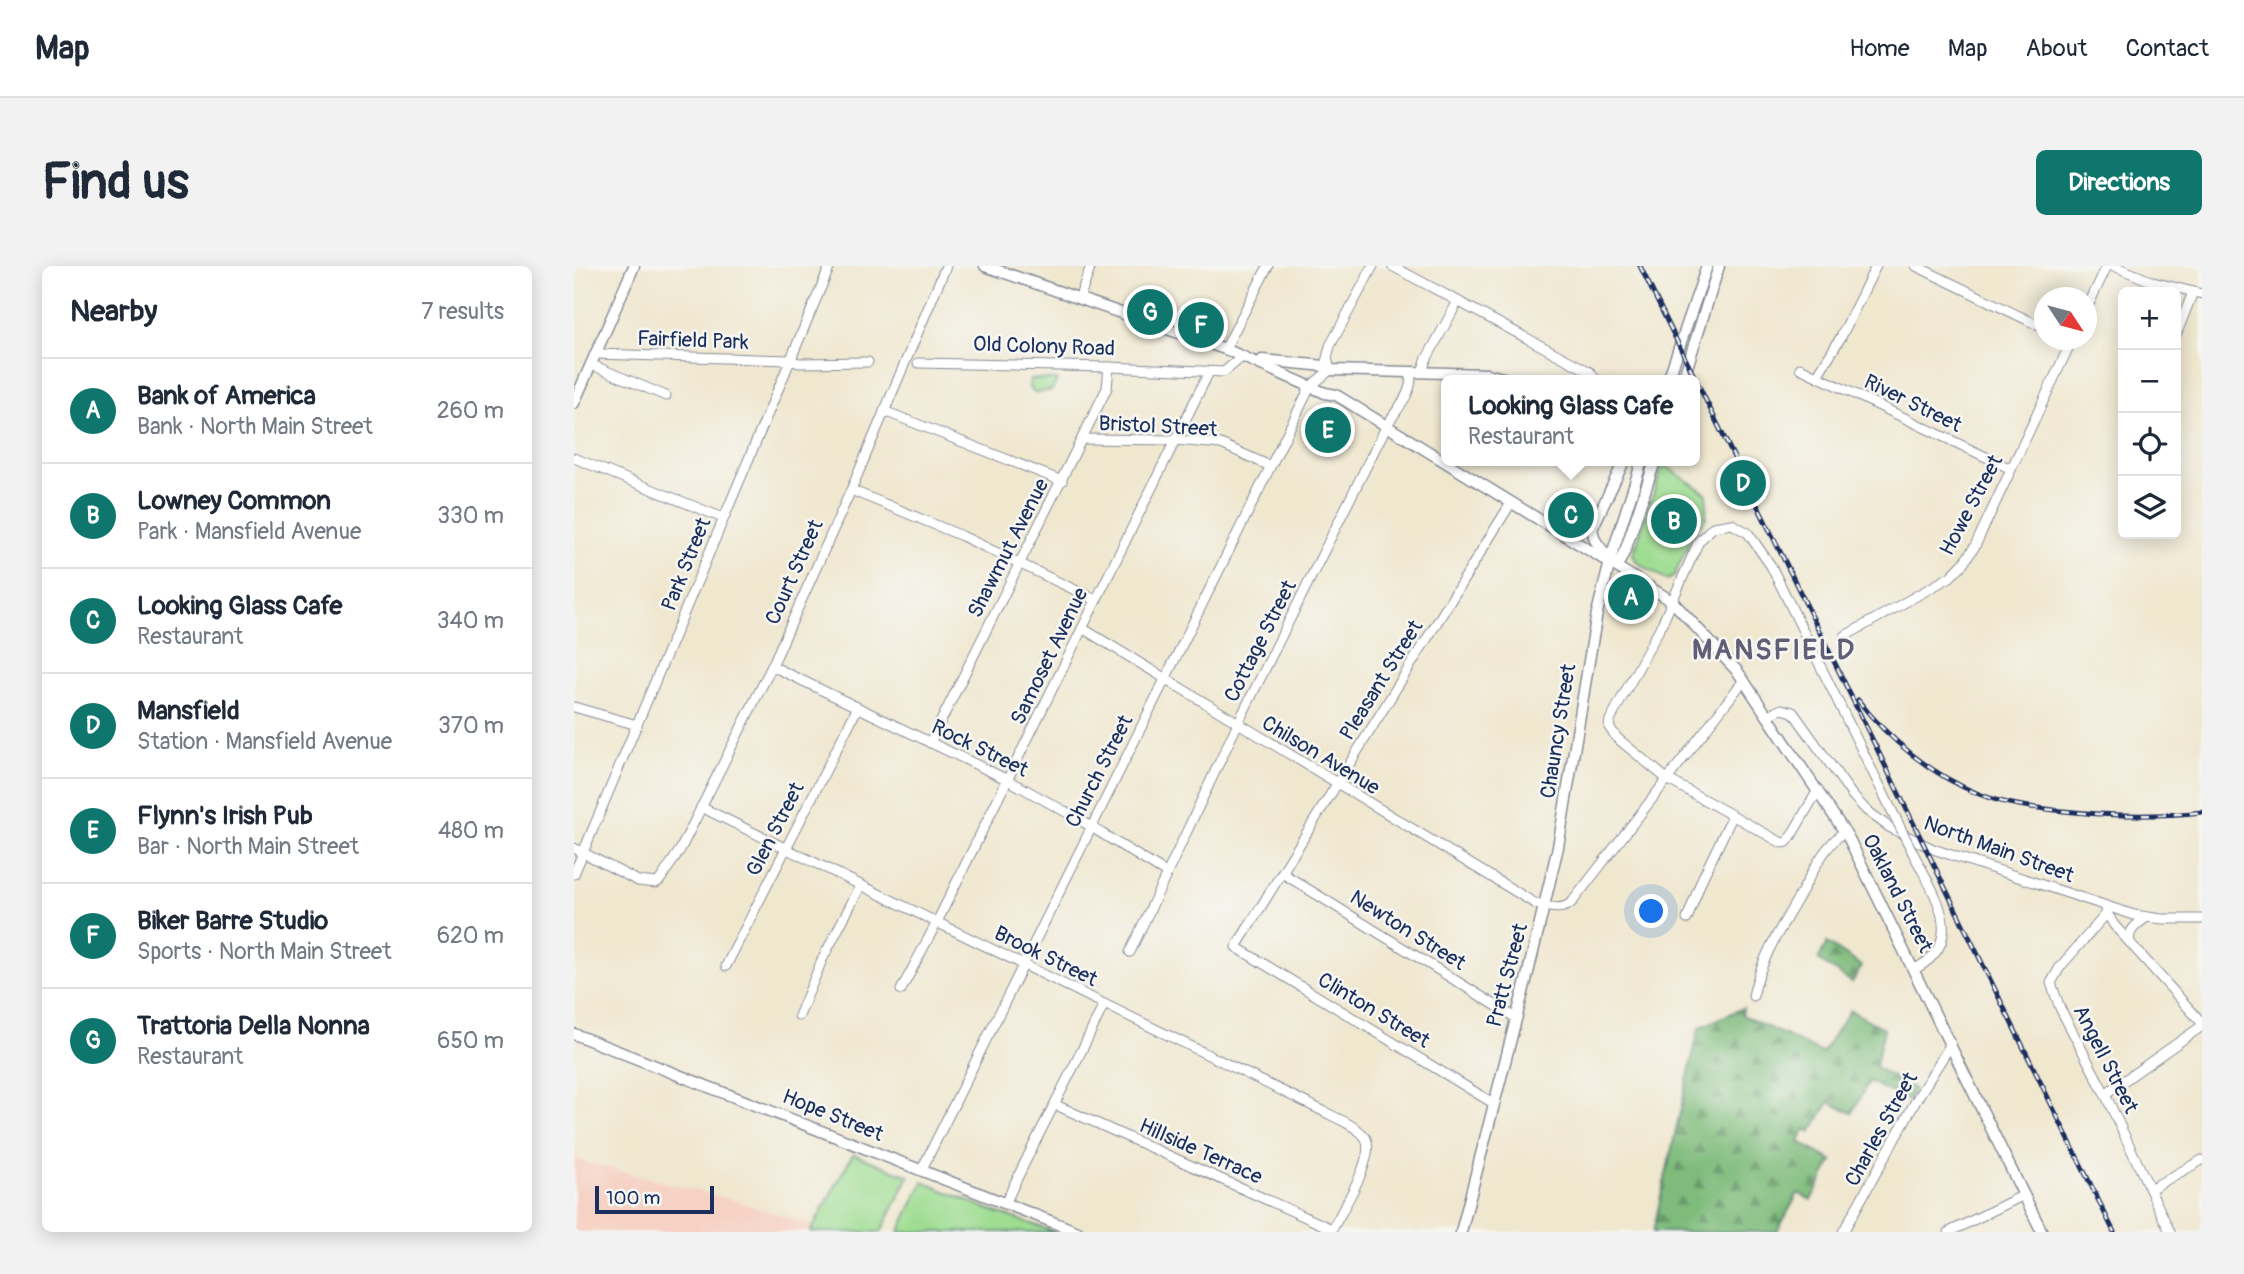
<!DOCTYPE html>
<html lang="en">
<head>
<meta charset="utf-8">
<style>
	body { margin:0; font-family:Pangolin,sans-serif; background:#f2f2f3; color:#1f2937 }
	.controls { position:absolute; right:21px; top:21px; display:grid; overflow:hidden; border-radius:10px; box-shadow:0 4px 18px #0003 }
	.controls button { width:63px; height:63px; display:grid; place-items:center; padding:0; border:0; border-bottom:2px solid #e0e1e3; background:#fff; color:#1f2937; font:35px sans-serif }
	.compass { position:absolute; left:1460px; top:21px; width:63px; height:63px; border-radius:50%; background:#fff; box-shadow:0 4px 18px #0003; rotate:126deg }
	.scale { position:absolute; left:21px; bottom:18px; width:119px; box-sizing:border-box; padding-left:7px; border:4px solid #1b2f5e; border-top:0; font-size:19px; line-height:24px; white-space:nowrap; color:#1b2f5e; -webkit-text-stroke:5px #f6f6f2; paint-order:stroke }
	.you { position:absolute; left:1078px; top:646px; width:24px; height:24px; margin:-18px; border:5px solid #fff; border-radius:50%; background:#1a73e8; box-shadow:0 0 0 10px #1a73e833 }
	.badge { display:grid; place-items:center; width:46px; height:46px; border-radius:50%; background:#0f766e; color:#fff; font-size:23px; font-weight:700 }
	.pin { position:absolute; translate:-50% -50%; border:4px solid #fff; box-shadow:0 2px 7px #0006 }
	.popup { position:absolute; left:867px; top:109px; width:259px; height:91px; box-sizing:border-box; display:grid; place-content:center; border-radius:10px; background:#fff; filter:drop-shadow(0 2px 5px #0005); font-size:23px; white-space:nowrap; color:#747a83 }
	.popup b { font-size:26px; color:#1f2937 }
	.popup::after { content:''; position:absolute; left:50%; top:100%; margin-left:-14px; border:14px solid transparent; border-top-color:#fff }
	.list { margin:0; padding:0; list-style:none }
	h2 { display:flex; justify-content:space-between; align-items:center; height:91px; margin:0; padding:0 28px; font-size:30px }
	h2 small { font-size:23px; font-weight:400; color:#747a83 }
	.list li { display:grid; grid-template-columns:46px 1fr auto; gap:21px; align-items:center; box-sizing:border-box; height:105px; padding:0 28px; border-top:2px solid #e0e1e3 }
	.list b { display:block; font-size:26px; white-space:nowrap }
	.list p { margin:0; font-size:23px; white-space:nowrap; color:#747a83 }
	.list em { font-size:23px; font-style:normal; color:#747a83 }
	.icon { flex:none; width:38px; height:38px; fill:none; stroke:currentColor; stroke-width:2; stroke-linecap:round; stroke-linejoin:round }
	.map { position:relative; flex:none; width:1628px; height:966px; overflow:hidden; border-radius:10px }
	header { display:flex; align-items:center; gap:42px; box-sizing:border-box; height:98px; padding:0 35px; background:#fff; border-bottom:2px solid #e0e1e3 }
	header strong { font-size:33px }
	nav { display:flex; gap:38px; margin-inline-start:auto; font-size:24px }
	.intro { display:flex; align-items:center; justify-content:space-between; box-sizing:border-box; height:168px; padding:0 42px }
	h1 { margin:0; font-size:49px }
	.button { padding:18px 32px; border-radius:10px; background:#0f766e; color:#fff; font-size:24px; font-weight:700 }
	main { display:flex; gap:42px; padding:0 42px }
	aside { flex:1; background:#fff; border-radius:10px; box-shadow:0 4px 18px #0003 }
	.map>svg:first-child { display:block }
	.built { fill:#f6d2c4 }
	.green { fill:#9fdd92; stroke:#5d8678; stroke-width:2 }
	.forest { fill:url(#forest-firs); stroke:#4d766d; stroke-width:2 }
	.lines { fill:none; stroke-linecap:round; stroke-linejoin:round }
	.minor-casing { stroke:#868b96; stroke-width:11 }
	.major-casing { stroke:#868b96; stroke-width:13 }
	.minor { stroke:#fff; stroke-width:9 }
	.major { stroke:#fff; stroke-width:10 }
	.rail-casing { stroke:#1b2f5e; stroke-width:5 }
	.rail { stroke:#f6f6f2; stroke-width:2.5; stroke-dasharray:8; stroke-linecap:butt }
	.minor-bridge-casing { stroke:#868b96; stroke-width:11; stroke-linecap:butt }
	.minor-bridge { stroke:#fff; stroke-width:9 }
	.labels { text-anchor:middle; stroke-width:5; stroke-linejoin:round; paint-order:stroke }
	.street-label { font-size:21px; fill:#1b2f5e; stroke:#f6f6f2 }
	.district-label { font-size:28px; font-weight:bold; letter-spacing:2px; fill:#635e78; stroke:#f6f6f2 }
</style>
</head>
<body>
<header>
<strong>Map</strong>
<nav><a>Home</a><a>Map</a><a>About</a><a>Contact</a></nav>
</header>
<div class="intro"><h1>Find us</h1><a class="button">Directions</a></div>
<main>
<aside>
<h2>Nearby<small>7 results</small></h2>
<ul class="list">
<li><span class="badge">A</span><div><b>Bank of America</b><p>Bank · North Main Street</p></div><em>260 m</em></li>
<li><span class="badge">B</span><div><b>Lowney Common</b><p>Park · Mansfield Avenue</p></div><em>330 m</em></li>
<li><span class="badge">C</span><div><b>Looking Glass Cafe</b><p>Restaurant</p></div><em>340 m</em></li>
<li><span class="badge">D</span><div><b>Mansfield</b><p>Station · Mansfield Avenue</p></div><em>370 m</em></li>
<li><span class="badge">E</span><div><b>Flynn's Irish Pub</b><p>Bar · North Main Street</p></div><em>480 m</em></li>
<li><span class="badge">F</span><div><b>Biker Barre Studio</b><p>Sports · North Main Street</p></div><em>620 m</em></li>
<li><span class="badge">G</span><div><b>Trattoria Della Nonna</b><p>Restaurant</p></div><em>650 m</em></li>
</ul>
</aside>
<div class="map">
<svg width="1628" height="966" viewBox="0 0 1628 966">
	<defs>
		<pattern id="forest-firs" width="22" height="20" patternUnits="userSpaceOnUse" patternTransform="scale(1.75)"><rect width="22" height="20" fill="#7fbc7c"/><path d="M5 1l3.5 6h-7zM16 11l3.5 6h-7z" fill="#679969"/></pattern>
	</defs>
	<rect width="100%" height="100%" fill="#f6f6f2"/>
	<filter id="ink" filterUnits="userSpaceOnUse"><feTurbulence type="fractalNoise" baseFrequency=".0143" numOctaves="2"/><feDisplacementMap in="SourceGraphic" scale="14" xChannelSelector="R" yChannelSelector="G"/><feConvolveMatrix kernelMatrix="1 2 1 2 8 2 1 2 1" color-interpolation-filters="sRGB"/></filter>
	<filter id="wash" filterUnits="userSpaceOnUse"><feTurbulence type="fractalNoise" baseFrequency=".00686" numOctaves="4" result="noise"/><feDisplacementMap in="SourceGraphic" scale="28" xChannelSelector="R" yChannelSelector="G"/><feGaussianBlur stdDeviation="1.57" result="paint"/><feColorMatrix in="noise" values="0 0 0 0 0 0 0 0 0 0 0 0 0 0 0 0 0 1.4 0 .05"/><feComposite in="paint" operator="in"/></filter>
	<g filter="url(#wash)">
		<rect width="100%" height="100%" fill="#f0e7cf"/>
		<polygon class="built" points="0,893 152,932 238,959 236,966 0,966"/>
		<g class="green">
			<polygon points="456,113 457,113 483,114 478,124 462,127 455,122"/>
			<polygon points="1089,198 1133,228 1132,252 1121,264 1100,310 1093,314 1063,296 1059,289"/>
			<polygon points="279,888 335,910 307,966 236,966"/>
			<polygon points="349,916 419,945 482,966 325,966"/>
		</g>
		<g class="forest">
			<polygon points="1253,677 1288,700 1278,716 1244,694"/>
			<polygon points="1169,742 1168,749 1248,787 1276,744 1310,763 1301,801 1340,823 1334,835 1295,815 1278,847 1255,836 1237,866 1231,863 1225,876 1258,895 1237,934 1224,927 1203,966 1079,966 1125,762"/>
		</g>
	</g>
	<g filter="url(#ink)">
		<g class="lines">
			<g class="minor-casing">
				<g id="minor">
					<polyline points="818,0 1016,106 1022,114"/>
					<polyline points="1342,0 1470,62"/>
					<polyline points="1540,0 1579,16 1628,28"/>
					<polyline points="505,33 517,0"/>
					<polyline points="1512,44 1533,0"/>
					<polyline points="1602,69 1619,26"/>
					<polyline points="651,83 694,0"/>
					<polyline points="22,88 216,94 225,97 294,96"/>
					<polyline points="344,97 535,101 650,106 669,90"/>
					<polyline points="18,99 92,130"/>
					<polyline points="1226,102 1437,203"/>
					<polyline points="848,106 852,94 884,35"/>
					<polyline points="1243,110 1267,71 1302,0"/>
					<polyline points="310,145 488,215"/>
					<polyline points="509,173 601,174 647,178 696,200"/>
					<polyline points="0,192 149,252"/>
					<polyline points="277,224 388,270 522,334"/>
					<path d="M 508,362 L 962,638 C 975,641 989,646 999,635 L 1170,414"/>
					<polyline points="1271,370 1376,311 1389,298 1401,280 1498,74"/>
					<polyline points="198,400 434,514 501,551 592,607"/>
					<polyline points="0,441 63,459"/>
					<polyline points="1194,449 1208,443 1219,446 1278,529 1292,544 1315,561 1359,583 1560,649 1588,653 1628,653"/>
					<polyline points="356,477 533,122 535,101"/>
					<polyline points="1244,524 1216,572 1213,576 1208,577 1093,513 1043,472 1035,461 1036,454 1088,358 1125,275 1139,261 1158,258 1174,267 1197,300 1322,553"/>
					<path d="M 127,541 L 749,845 C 761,852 782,859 791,871 C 804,889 766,947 757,966"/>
					<polyline points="0,582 64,615 82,617 86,614 106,584 198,400 277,224 372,0"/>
					<path d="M 1339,587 C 1359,626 1395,675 1341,703"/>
					<polyline points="708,607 942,752"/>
					<polyline points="0,608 256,0"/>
					<polyline points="1532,643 1533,647 1540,659 1628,757"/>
					<polyline points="1533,647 1486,701 1477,717 1486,742 1531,828 1596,966"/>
					<polyline points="1113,653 1128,613 1158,551"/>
					<path d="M 1556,676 C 1553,664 1564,658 1573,651"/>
					<path d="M 556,686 L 663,459 L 813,159 C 823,143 841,125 836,106"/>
					<polyline points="152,700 283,443"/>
					<polyline points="327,724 363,656 635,106"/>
					<path d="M 1179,730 C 1188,689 1207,662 1227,627 C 1240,603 1249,582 1271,565"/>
					<polyline points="225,750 248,694 287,619"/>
					<polyline points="1531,828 1628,760"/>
					<polyline points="919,837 662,681 937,237"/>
					<polyline points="482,839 758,963"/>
					<polyline points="347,905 736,121 756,104 753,92 756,80 799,0"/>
					<polyline points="1576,923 1628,894"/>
					<path d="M 431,938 C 462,870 499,806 530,738"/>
					<polyline points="1269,966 1344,831 1377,778"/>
					<polyline points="1375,966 1450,929"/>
				</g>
			</g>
			<g class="major-casing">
				<g id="major">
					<polyline points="411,0 651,83 751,127 762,129 1098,335 1164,406 1274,571 1468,966"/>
					<polyline points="688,94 751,100 756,104 913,108 937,114"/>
					<polyline points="1094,114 1133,0"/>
					<polyline points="1109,114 1145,0"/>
					<polyline points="0,137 60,0"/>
					<polyline points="1034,292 1021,274 1018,263 1050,195"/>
					<polyline points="1038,297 1046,295 1052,282 1081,195"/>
					<polyline points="0,768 504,966"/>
					<polyline points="887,966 954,707 984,581 1023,347 1038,288 1068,195"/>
				</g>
			</g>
			<use href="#minor" class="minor"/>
			<use href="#major" class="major"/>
			<g class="rail-casing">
				<g id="rail">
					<polyline points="1066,0 1540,966"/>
					<path d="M 1284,434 C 1314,473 1359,510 1405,528 C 1432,539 1461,542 1489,545 C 1536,550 1581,551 1628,546"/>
				</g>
			</g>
			<use href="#rail" class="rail"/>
			<g class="minor-bridge-casing">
				<polyline id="minor-bridge" points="1322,553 1339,587"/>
			</g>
			<use href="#minor-bridge" class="minor-bridge"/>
		</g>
	</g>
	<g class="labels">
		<g class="street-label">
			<text transform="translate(119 74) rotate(2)" y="7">Fairfield Park</text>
			<text transform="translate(470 80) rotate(2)" y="7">Old Colony Road</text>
			<text transform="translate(1339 137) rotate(26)" y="7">River Street</text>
			<text transform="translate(584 160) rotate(3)" y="7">Bristol Street</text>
			<text transform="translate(1397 239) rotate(-62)" y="7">Howe Street</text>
			<text transform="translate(434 282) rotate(-63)" y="7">Shawmut Avenue</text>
			<text transform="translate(112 298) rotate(-68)" y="7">Park Street</text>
			<text transform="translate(220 306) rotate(-66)" y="7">Court Street</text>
			<text transform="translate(686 375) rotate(-63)" y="7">Cottage Street</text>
			<text transform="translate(475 390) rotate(-64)" y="7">Samoset Avenue</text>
			<text transform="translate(807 414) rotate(-58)" y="7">Pleasant Street</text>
			<text transform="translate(984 465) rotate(-81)" y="7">Chauncy Street</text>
			<text transform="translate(406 482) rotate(26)" y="7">Rock Street</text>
			<text transform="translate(747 489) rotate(31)" y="7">Chilson Avenue</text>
			<text transform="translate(525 505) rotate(-63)" y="7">Church Street</text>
			<text transform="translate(201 563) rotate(-63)" y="7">Glen Street</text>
			<text transform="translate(1425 583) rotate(20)" y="7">North Main Street</text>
			<text transform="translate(1324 627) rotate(63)" y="7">Oakland Street</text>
			<text transform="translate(834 664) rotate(32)" y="7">Newton Street</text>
			<text transform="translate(472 690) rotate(26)" y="7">Brook Street</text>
			<text transform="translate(933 709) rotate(-75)" y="7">Pratt Street</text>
			<text transform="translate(800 744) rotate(31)" y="7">Clinton Street</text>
			<text transform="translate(1532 793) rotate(63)" y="7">Angell Street</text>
			<text transform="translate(259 849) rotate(22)" y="7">Hope Street</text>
			<text transform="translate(1307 863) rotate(-61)" y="7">Charles Street</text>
			<text transform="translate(627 885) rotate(24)" y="7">Hillside Terrace</text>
		</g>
		<g class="district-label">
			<text x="1200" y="393">MANSFIELD</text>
		</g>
	</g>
</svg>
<div class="controls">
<button>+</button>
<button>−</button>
<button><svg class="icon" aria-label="locate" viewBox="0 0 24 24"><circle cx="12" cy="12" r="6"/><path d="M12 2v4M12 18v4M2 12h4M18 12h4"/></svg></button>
<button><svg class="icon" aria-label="layers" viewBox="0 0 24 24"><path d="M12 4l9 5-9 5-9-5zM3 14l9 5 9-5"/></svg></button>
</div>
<svg class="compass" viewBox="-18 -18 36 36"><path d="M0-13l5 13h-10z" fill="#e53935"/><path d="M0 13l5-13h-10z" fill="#747a83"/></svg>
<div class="scale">100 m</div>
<div class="you"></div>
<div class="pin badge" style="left:1057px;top:331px">A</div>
<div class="pin badge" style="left:1100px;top:255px">B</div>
<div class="pin badge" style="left:997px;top:249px">C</div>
<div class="popup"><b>Looking Glass Cafe</b>Restaurant</div>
<div class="pin badge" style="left:1169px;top:217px">D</div>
<div class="pin badge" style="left:754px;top:164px">E</div>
<div class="pin badge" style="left:627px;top:59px">F</div>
<div class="pin badge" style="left:576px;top:46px">G</div>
</div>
</main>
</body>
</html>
